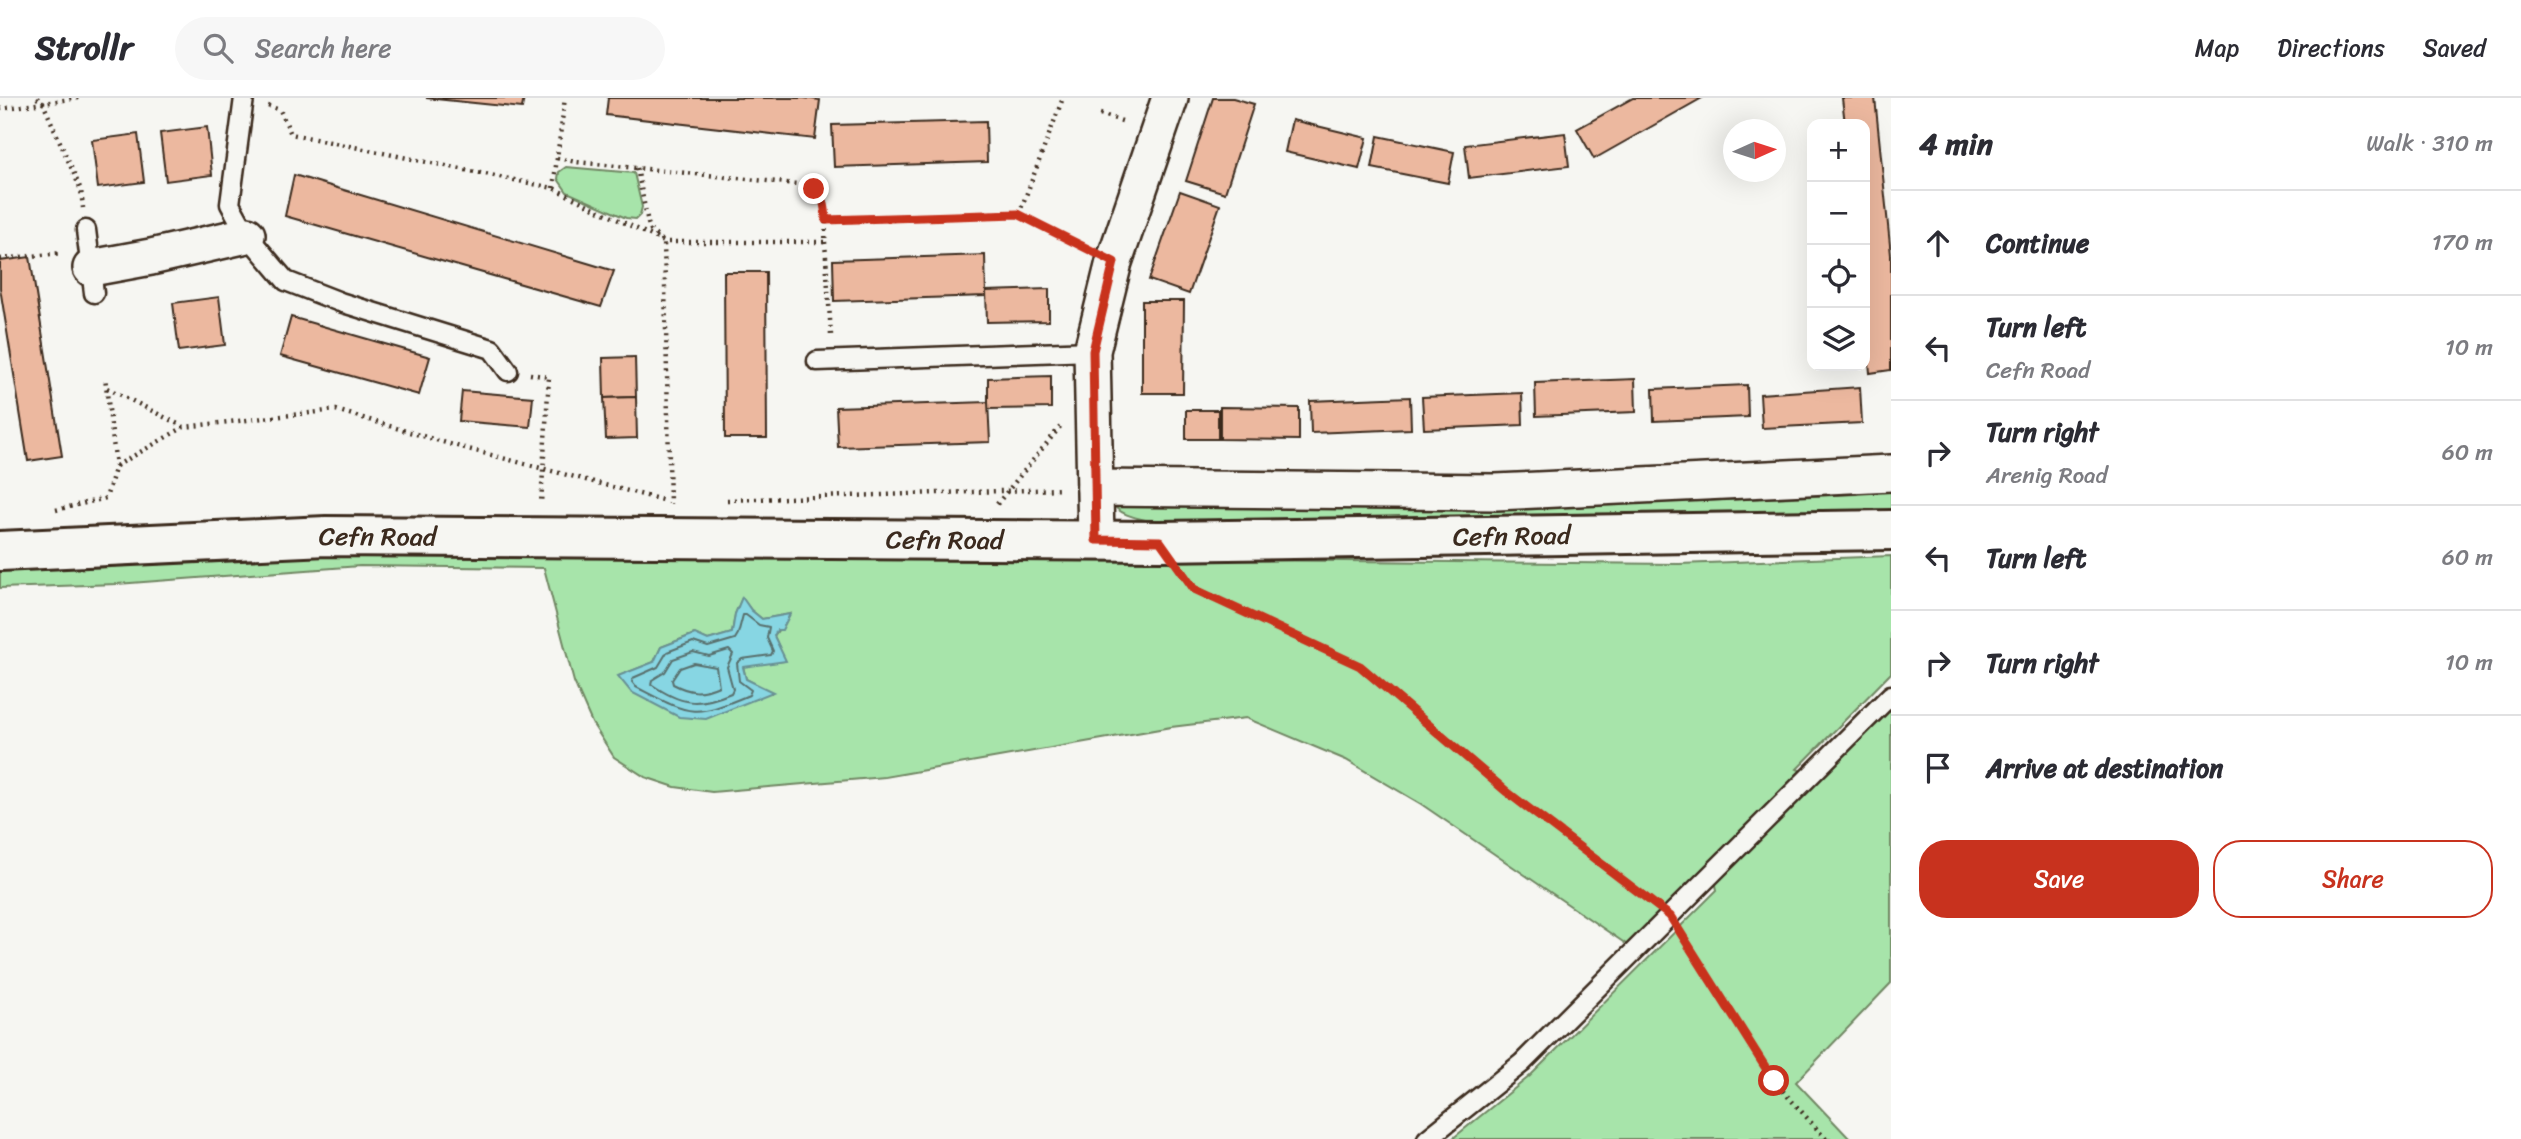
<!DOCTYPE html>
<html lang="en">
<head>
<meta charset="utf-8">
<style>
	body { margin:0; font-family:Sriracha,sans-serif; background:#f7f7f7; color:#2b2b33 }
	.controls { position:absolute; right:21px; top:21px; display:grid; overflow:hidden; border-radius:14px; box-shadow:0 7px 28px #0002 }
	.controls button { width:63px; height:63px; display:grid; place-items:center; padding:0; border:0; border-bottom:2px solid #e1e1e2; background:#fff; color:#2b2b33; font:35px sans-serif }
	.compass { position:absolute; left:1723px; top:21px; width:63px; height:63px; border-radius:50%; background:#fff; box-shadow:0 7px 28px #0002; rotate:87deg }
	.stop { position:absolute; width:21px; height:21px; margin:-16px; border:5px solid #c8321e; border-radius:50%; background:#fff }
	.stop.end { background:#c8321e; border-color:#fff; box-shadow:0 2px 7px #0008 }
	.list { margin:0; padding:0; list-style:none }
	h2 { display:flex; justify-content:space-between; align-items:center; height:91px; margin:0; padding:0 28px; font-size:30px }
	h2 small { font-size:23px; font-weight:400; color:#7c7c81 }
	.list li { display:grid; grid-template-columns:46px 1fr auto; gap:21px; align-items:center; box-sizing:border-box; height:105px; padding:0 28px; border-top:2px solid #e1e1e2 }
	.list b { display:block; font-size:26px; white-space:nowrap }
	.list p { margin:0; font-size:23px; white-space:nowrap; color:#7c7c81 }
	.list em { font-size:23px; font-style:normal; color:#7c7c81 }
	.actions { display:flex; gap:14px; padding:21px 28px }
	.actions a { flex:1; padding:16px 0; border:2px solid #c8321e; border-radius:28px; text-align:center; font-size:24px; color:#c8321e }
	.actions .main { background:#c8321e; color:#fff }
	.icon { flex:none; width:38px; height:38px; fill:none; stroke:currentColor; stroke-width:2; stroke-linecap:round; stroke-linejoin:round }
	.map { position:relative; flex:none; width:1891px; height:1041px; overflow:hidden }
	header { display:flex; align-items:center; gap:42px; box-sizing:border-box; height:98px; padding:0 35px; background:#fff; border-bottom:2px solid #e1e1e2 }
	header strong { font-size:33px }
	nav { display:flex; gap:38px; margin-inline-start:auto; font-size:24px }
	.search { width:490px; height:63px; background:#f7f7f7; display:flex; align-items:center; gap:18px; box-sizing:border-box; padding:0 24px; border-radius:38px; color:#7c7c81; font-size:26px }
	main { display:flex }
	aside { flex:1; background:#fff }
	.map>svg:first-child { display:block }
	.green { fill:#a7e4aa; stroke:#718764; stroke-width:2; fill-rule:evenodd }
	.water { fill:#87d6e3; stroke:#699194; stroke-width:2 }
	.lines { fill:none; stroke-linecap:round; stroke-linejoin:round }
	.shore { stroke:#596f6d; stroke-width:2 }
	.building { fill:#ecb89f; stroke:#3b2a1e; stroke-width:2 }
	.lane-casing { stroke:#3b2a1e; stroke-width:23 }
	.street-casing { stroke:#3b2a1e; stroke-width:40 }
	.secondary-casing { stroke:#3b2a1e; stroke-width:44 }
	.path { stroke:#3b2a1e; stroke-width:4.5; stroke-dasharray:2 5; stroke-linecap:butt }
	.lane { stroke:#f6f6f2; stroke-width:18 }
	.street { stroke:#f6f6f2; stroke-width:35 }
	.secondary { stroke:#f6f6f2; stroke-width:38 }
	.route { stroke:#c8321e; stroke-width:9 }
	.labels { text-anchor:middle; stroke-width:7; stroke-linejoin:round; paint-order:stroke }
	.street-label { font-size:26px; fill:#3b2a1e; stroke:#f6f6f2 }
</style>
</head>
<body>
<header>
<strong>Strollr</strong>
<div class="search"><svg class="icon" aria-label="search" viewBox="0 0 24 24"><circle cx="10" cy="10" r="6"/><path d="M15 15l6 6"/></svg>Search here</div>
<nav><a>Map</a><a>Directions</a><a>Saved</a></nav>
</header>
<main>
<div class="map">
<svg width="1891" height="1041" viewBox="0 0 1891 1041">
	<rect width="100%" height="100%" fill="#f6f6f2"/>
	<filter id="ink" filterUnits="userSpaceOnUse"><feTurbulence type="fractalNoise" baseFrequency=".0143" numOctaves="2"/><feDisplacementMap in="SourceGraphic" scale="14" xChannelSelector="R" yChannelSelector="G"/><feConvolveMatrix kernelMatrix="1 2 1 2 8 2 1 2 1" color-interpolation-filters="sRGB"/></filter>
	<g filter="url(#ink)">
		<g class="green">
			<polygon points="566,69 634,75 642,109 640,117 636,121 626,120 567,94 558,81 559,74"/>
			<path d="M 1891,379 L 1891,412 L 1683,426 L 1150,423 C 1137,420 1119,417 1112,405 L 1700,392 L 1701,403 L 1857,396 L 1867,382 Z"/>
			<path d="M 539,456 L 1679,466 L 1891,458 L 1891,575 L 1797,671 L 1815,679 L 1891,606 L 1891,885 L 1796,984 L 1850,1041 L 1452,1041 L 1530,978 L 1717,792 L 1711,763 L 1629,848 L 1421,706 L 1346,662 L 1246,620 L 1171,629 L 885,679 L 712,694 L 675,689 L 645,679 L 614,659 L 592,625 L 574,584 L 544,470 L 360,468 L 117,486 L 0,490 L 0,471 L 244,457 ZM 742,500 L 751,512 L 762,521 L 790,516 L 774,538 L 785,563 L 743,568 L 746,581 L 772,595 L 619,578 L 654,564 L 661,549 L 694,536 L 708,542 L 732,535 L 735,516 Z"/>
		</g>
		<polygon class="water" points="742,499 751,512 762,521 790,516 782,532 777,532 774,538 786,563 743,569 746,581 773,594 706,621 679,619 631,594 618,578 654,564 661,549 695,536 708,542 732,535 735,516"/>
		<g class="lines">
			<g class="shore">
				<path d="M 743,517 L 746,517 L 759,527 L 769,529 L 767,540 L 773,553 L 771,557 L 742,561 L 737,565 L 739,583 L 751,592 L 749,597 C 692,621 690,617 636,589 L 632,584 L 633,580 L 658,569 L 667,554 L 693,544 L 708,549 L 735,541 L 738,536 Z"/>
				<path d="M 729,552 L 733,556 L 727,569 L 733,591 L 731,595 C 698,609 681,607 651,586 L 652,582 L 665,574 L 673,561 L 693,554 L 709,558 Z"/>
				<path d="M 694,565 L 716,569 L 719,588 C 701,596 690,595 673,586 L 672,582 L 680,570 Z"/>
			</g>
		</g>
		<g class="building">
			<polygon points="426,0 524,0 522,10"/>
			<polygon points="608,0 804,0 820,2 815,41 606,17"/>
			<polygon points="1213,0 1233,0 1254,6 1225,95 1186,83"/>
			<polygon points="1633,0 1702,0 1594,61 1577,31"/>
			<polygon points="1842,0 1875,0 1891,157 1891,272 1870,275 1865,220 1865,26 1845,26"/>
			<polygon points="1292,22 1367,40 1359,71 1285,54"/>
			<polygon points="986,23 987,64 834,69 832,27"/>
			<polygon points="207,29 212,77 166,83 160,35"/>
			<polygon points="1565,35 1569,68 1469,80 1465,47"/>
			<polygon points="138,36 144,84 98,90 92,42"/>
			<polygon points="1378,38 1454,54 1448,85 1372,70"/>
			<polygon points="294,77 614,173 601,209 285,118"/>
			<polygon points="1180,93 1220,107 1189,196 1149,182"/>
			<polygon points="985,157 986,198 834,203 833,162"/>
			<polygon points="30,159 62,358 28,363 0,190 0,163"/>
			<polygon points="724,174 766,174 767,340 725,340"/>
			<polygon points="1049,191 1049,223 987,224 986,193"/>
			<polygon points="219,199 225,247 179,253 173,205"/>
			<polygon points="1142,203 1184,203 1183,295 1142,295"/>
			<polygon points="291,219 430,259 419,297 280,258"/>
			<polygon points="635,259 636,299 604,300 603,260"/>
			<polygon points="1051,278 1051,310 988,311 988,280"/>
			<polygon points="1635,281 1636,314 1536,318 1535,285"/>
			<polygon points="1747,287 1748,319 1654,323 1653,291"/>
			<polygon points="1860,289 1862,325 1762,330 1760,296"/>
			<polygon points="462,293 533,299 530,329 459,323"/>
			<polygon points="1522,295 1523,327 1424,331 1422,299"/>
			<polygon points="636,299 637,340 606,341 604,300"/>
			<polygon points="1410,299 1411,331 1311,335 1310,303"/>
			<polygon points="988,304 990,344 838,349 836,309"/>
			<polygon points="1220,309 1299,310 1299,342 1220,341"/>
			<rect x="1186" y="312" width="32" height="29"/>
		</g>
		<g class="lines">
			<g class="lane-casing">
				<g id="lane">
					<polyline points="244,0 230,106 247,137 286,183 340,204 492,251 508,273"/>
					<polyline points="86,132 94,195"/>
					<polyline points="817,263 1092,253"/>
					<polyline points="1427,1041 1522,965 1891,597"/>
				</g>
			</g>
			<g class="street-casing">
				<g id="street">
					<polyline points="91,170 151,159 247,137"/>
					<polyline points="1095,390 1496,394 1891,375"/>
					<polyline points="1096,442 1092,253 1114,164 1170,0"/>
				</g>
			</g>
			<g class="secondary-casing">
				<g id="secondary">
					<path id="s1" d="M 0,453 L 326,438 L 1160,443 L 1891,432"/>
				</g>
			</g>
			<g class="path">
				<polyline points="37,0 43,5 81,92 83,110"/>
				<polyline points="268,8 280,12 291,36 553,90 664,144 825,144 826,123 1019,116 1085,150"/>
				<polyline points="0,11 79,0"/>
				<polyline points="1100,16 1125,24"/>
				<path d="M 557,60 L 576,64 L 807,87 C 823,96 825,105 826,123"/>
				<polyline points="637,70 648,125 651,133 664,144 670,406"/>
				<polyline points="553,90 565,0"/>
				<polyline points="1019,116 1063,0"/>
				<polyline points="825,144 831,237"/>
				<polyline points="0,161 62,155"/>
				<polyline points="530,276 549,279 541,405"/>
				<polyline points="107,290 184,329"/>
				<polyline points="116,368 184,329 336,312 453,347 666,403"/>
				<polyline points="727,402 1062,391"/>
				<polyline points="997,406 1060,329"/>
				<polyline points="56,412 106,400 116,368 105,279"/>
				<polyline points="1185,478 1194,491 1360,568 1507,693 1650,803"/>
				<polyline points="1684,840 1774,983 1826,1041"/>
			</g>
			<use href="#lane" class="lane"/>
			<use href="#street" class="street"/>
			<use href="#secondary" class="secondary"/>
		</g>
	</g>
	<g class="lines" filter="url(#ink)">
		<path class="route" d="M 814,91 C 825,100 825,109 826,122 L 1018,116 L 1114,164 L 1093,253 L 1096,442 L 1160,443 L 1194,491 L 1360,568 L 1507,694 L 1670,818 L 1774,983"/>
	</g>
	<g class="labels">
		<g class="street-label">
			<text dy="9" stroke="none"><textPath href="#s1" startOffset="378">Cefn Road</textPath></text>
			<text dy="9" stroke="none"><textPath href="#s1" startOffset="1512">Cefn Road</textPath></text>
			<text dy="9" stroke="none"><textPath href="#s1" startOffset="945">Cefn Road</textPath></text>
		</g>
	</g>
</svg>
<div class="controls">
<button>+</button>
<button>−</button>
<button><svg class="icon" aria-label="locate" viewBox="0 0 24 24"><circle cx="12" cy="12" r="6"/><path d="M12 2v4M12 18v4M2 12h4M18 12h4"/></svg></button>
<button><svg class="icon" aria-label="layers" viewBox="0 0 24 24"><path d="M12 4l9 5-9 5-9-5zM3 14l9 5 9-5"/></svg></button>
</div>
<svg class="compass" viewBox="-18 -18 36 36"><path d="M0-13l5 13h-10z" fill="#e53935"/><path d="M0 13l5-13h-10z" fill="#7c7c81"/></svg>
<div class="stop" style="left:1774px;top:983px"></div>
<div class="stop end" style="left:814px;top:91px"></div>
</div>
<aside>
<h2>4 min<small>Walk · 310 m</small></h2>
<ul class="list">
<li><svg class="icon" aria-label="ahead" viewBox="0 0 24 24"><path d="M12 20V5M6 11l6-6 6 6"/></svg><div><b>Continue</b></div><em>170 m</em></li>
<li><svg class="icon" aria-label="left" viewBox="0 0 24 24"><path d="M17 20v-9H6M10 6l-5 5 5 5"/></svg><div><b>Turn left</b><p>Cefn Road</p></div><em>10 m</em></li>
<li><svg class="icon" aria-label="right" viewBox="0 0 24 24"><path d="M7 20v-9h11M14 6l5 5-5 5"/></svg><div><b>Turn right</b><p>Arenig Road</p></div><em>60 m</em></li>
<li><svg class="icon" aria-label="left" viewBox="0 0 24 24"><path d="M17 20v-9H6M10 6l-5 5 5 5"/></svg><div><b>Turn left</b></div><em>60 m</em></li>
<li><svg class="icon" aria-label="right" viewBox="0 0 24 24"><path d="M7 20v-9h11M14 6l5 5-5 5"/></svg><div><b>Turn right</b></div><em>10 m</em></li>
<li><svg class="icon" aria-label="arrive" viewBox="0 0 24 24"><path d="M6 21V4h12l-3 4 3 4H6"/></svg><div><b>Arrive at destination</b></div></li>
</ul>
<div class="actions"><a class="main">Save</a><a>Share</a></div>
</aside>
</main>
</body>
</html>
